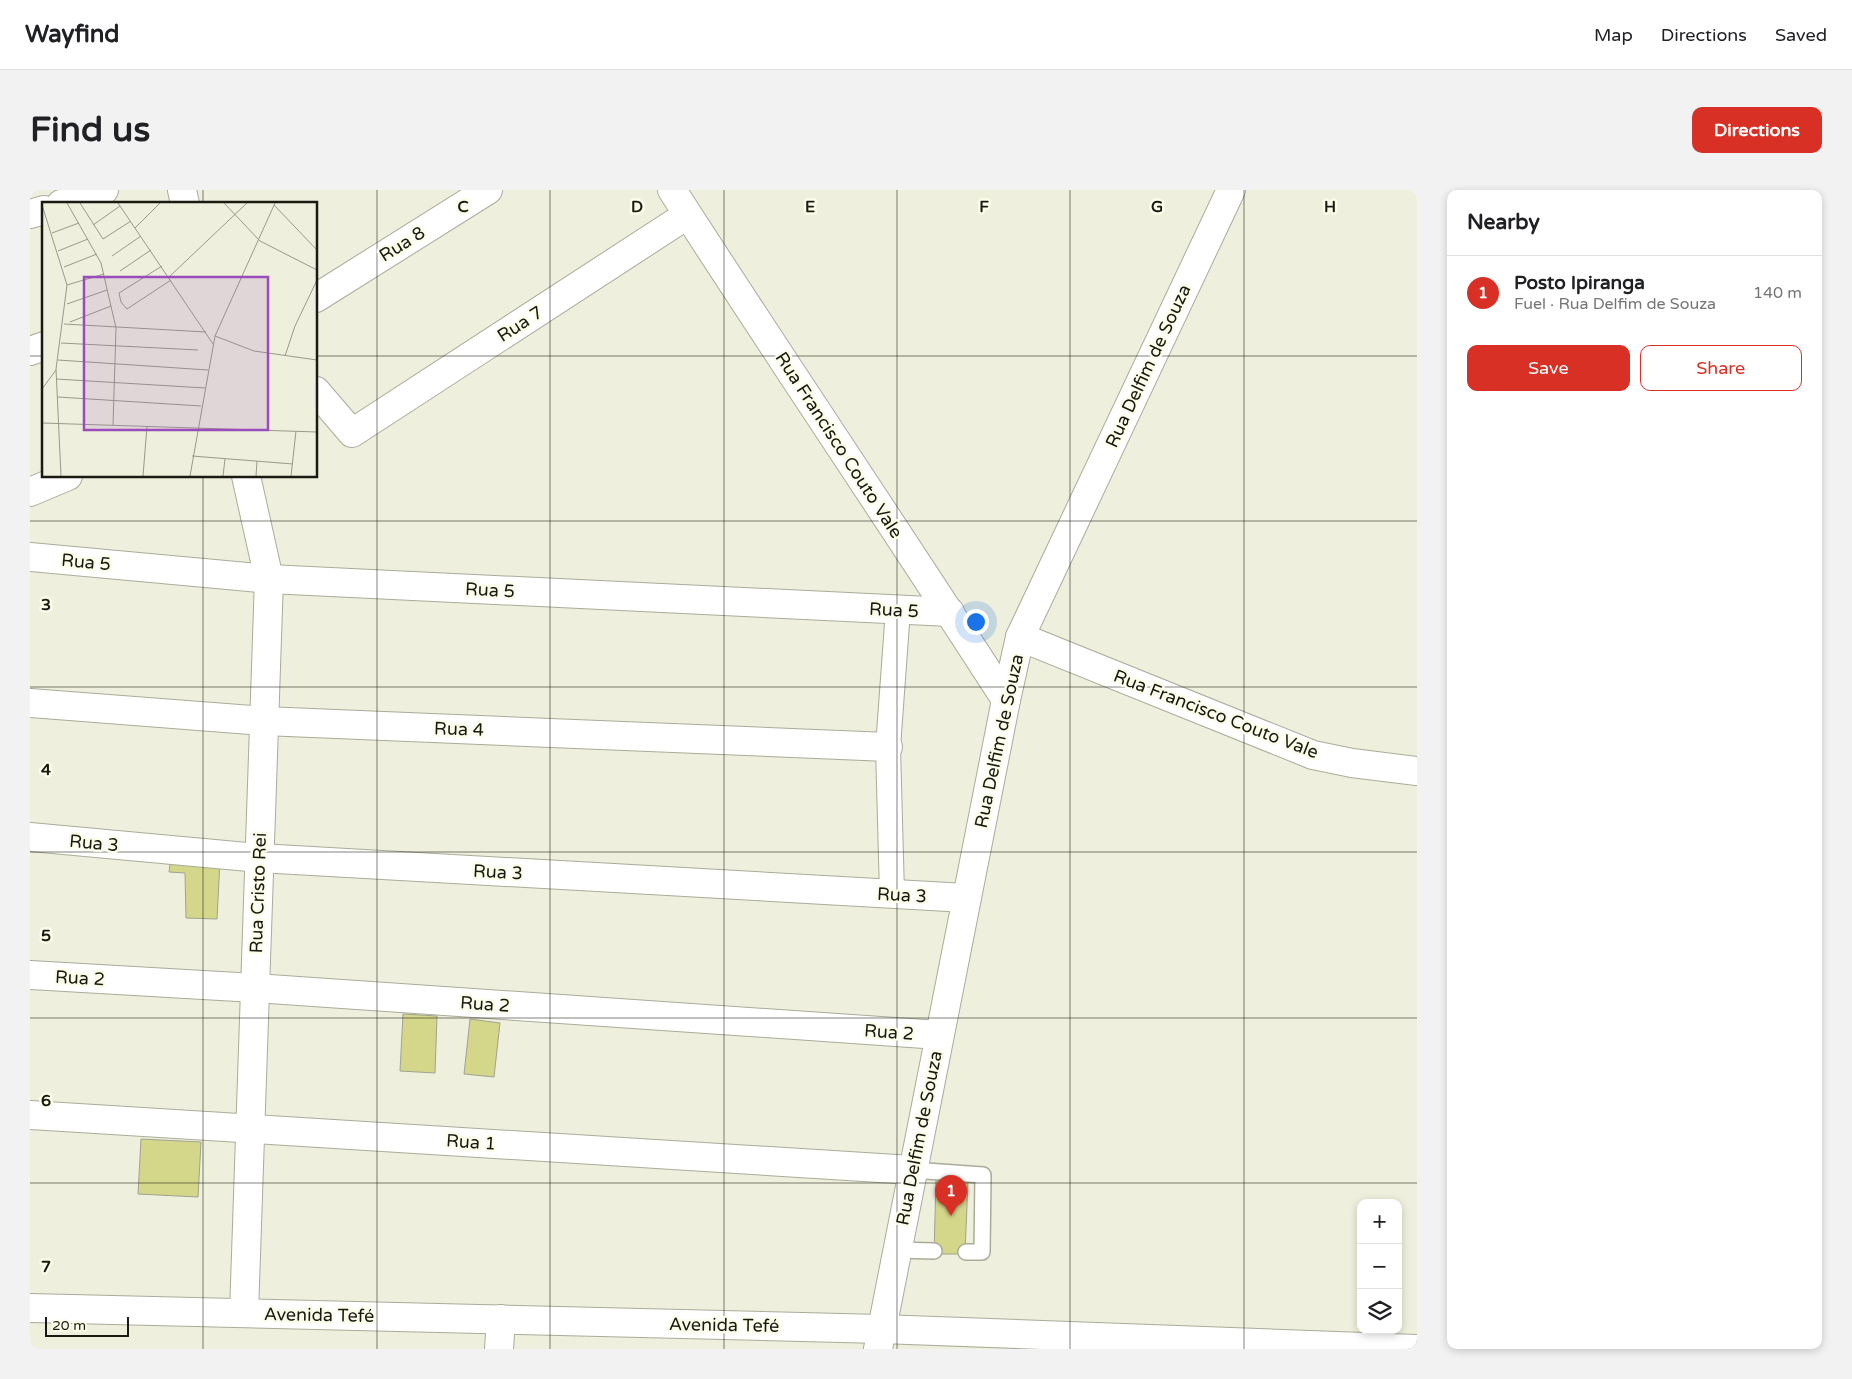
<!DOCTYPE html>
<html lang="en">
<head>
<meta charset="utf-8">
<style>
	body { margin:0; font-family:"Varela Round",sans-serif; background:#f2f2f2; color:#202124 }
	.controls { position:absolute; right:15px; bottom:15px; display:grid; overflow:hidden; border-radius:10px; box-shadow:0 2px 8px #0003 }
	.controls button { width:45px; height:45px; display:grid; place-items:center; padding:0; border:0; border-bottom:1px solid #e0e0e0; background:#fff; color:#202124; font:25px sans-serif }
	.scale { position:absolute; left:15px; bottom:12px; width:84px; box-sizing:border-box; padding-left:5px; border:2px solid #1a1a13; border-top:0; font-size:14px; line-height:18px; white-space:nowrap; color:#1a1a13; -webkit-text-stroke:4px #fbfde9; paint-order:stroke }
	.you { position:absolute; left:945px; top:431px; width:18px; height:18px; margin:-12px; border:4px solid #fff; border-radius:50%; background:#1a73e8; box-shadow:0 0 0 8px #1a73e833 }
	.badge { display:grid; place-items:center; width:32px; height:32px; border-radius:50%; background:#d93025; color:#fff; font-size:16px; font-weight:700 }
	.pin { position:absolute; translate:-50% -41px; filter:drop-shadow(0 1px 2px #0008) }
	.pin::after { content:''; position:absolute; top:26px; width:18px; height:15px; background:inherit; clip-path:polygon(0 0,100% 0,50% 100%) }
	.list { margin:0; padding:0; list-style:none }
	h2 { display:flex; justify-content:space-between; align-items:center; height:65px; margin:0; padding:0 20px; font-size:21px }
	h2 small { font-size:16px; font-weight:400; color:#757577 }
	.list li { display:grid; grid-template-columns:32px 1fr auto; gap:15px; align-items:center; box-sizing:border-box; height:75px; padding:0 20px; border-top:1px solid #e0e0e0 }
	.list b { display:block; font-size:19px; white-space:nowrap }
	.list p { margin:0; font-size:16px; white-space:nowrap; color:#757577 }
	.list em { font-size:16px; font-style:normal; color:#757577 }
	.actions { display:flex; gap:10px; padding:15px 20px }
	.actions a { flex:1; padding:11px 0; border:1px solid #d93025; border-radius:10px; text-align:center; font-size:18px; color:#d93025 }
	.actions .main { background:#d93025; color:#fff }
	.icon { flex:none; width:28px; height:28px; fill:none; stroke:currentColor; stroke-width:2; stroke-linecap:round; stroke-linejoin:round }
	.map { position:relative; flex:none; width:1387px; height:1159px; overflow:hidden; border-radius:10px }
	header { display:flex; align-items:center; gap:30px; box-sizing:border-box; height:70px; padding:0 25px; background:#fff; border-bottom:1px solid #e0e0e0 }
	header strong { font-size:24px }
	nav { display:flex; gap:28px; margin-inline-start:auto; font-size:18px }
	.intro { display:flex; align-items:center; justify-content:space-between; box-sizing:border-box; height:120px; padding:0 30px }
	h1 { margin:0; font-size:35px }
	.button { padding:12px 22px; border-radius:10px; background:#d93025; color:#fff; font-size:18px; font-weight:700 }
	main { display:flex; gap:30px; padding:0 30px }
	aside { flex:1; background:#fff; border-radius:10px; box-shadow:0 2px 8px #0003 }
	.map>svg:first-child { display:block }
	.building { fill:#d4d78a; stroke:#a1a290 }
	.lines { fill:none; stroke-linecap:round; stroke-linejoin:round }
	.service-casing { stroke:#aaac99; stroke-width:18 }
	.pedestrian-casing { stroke:#aaac99; stroke-width:26 }
	.minor-casing { stroke:#aaac99; stroke-width:30 }
	.tertiary-casing { stroke:#aaac99; stroke-width:30 }
	.secondary-casing { stroke:#aaac99; stroke-width:30 }
	.service { stroke:#fff; stroke-width:15 }
	.pedestrian { stroke:#fff; stroke-width:24 }
	.minor { stroke:#fff; stroke-width:28 }
	.tertiary { stroke:#fff; stroke-width:28 }
	.secondary { stroke:#fff; stroke-width:28 }
	.grid { fill:none; stroke:#1a1a13; stroke-width:1; stroke-opacity:0.55 }
	.labels { text-anchor:middle; stroke-width:5; stroke-linejoin:round; paint-order:stroke }
	.street-label { font-size:18px; fill:#1a1a13; stroke:#fbfde9 }
	.inset-road { fill:none; stroke:#999a8c; stroke-width:1 }
	.view { fill:#9a4bbc; fill-opacity:0.15; stroke:#9a4bbc; stroke-width:2.5 }
	.inset-edge { fill:none; stroke:#1a1a13; stroke-width:2.5 }
	.grid-label { font-size:16px; text-anchor:middle; font-weight:bold; fill:#1a1a13; stroke:#fbfde9; stroke-width:5; stroke-linejoin:round; paint-order:stroke }
</style>
</head>
<body>
<header>
<strong>Wayfind</strong>
<nav><a>Map</a><a>Directions</a><a>Saved</a></nav>
</header>
<div class="intro"><h1>Find us</h1><a class="button">Directions</a></div>
<main>
<div class="map">
<svg width="1387" height="1159" viewBox="0 0 1387 1159">
	<rect width="100%" height="100%" fill="#eeefdc"/>
	<g class="building">
		<polygon points="141,667 190,670 187,729 156,728 155,683 139,682"/>
		<polygon points="373,824 407,826 405,883 370,881"/>
		<polygon points="440,829 470,833 464,887 434,884"/>
		<polygon points="111,949 171,952 168,1007 108,1004"/>
		<polygon points="906,990 938,990 935,1064 904,1064"/>
	</g>
	<g class="lines">
		<g class="service-casing">
			<g id="service">
				<polyline points="882,980 953,985 952,1062 936,1062"/>
				<polyline points="867,1060 904,1061"/>
			</g>
		</g>
		<g class="pedestrian-casing">
			<polyline id="pedestrian" points="862,704 858,557 868,420"/>
		</g>
		<g class="minor-casing">
			<g id="minor">
				<polyline points="152,0 155,14"/>
				<path d="M 642,0 C 752,171 866,339 976,510"/>
				<polyline points="31,14 74,0"/>
				<polyline points="0,24 14,20"/>
				<polyline points="286,108 458,0"/>
				<polyline points="0,161 14,156"/>
				<polyline points="286,201 322,243 657,25"/>
				<polyline points="0,302 38,286"/>
				<polyline points="0,367 239,389 920,422"/>
				<polyline points="990,447 1283,565 1322,573 1387,581"/>
				<polyline points="0,513 234,531 858,557"/>
				<polyline points="0,647 229,668 936,708"/>
				<polyline points="0,785 225,798 909,845"/>
				<polyline points="0,925 882,980"/>
				<polyline points="214,1123 239,389 216,286"/>
				<polyline points="469,1159 471,1129"/>
			</g>
		</g>
		<g class="tertiary-casing">
			<polyline id="tertiary" points="848,1159 976,510 990,447 1201,0"/>
		</g>
		<g class="secondary-casing">
			<polyline id="secondary" points="0,1118 851,1139 1387,1159"/>
		</g>
		<use href="#service" class="service"/>
		<use href="#pedestrian" class="pedestrian"/>
		<use href="#minor" class="minor"/>
		<use href="#tertiary" class="tertiary"/>
		<use href="#secondary" class="secondary"/>
	</g>
	<path class="grid" d="M 173,0 L 173,14M 347,0 L 347,1159M 520,0 L 520,1159M 694,0 L 694,1159M 867,0 L 867,1159M 1040,0 L 1040,1159M 1214,0 L 1214,1159M 0,166 L 14,166M 286,166 L 1387,166M 173,286 L 173,1159M 0,331 L 1387,331M 0,497 L 1387,497M 0,662 L 1387,662M 0,828 L 1387,828M 0,993 L 1387,993"/>
	<g class="labels">
		<g class="street-label">
			<text transform="translate(372 54) rotate(-32)" y="6">Rua 8</text>
			<text transform="translate(490 134) rotate(-33)" y="6">Rua 7</text>
			<text transform="translate(1118 176) rotate(-65)" y="6">Rua Delfim de Souza</text>
			<text transform="translate(809 255) rotate(57)" y="6">Rua Francisco Couto Vale</text>
			<text transform="translate(56 372) rotate(5)" y="6">Rua 5</text>
			<text transform="translate(460 400) rotate(3)" y="6">Rua 5</text>
			<text transform="translate(864 420) rotate(3)" y="6">Rua 5</text>
			<text transform="translate(1186 524) rotate(21)" y="6">Rua Francisco Couto Vale</text>
			<text transform="translate(429 539) rotate(2)" y="6">Rua 4</text>
			<text transform="translate(969 551) rotate(-78)" y="6">Rua Delfim de Souza</text>
			<text transform="translate(64 653) rotate(5)" y="6">Rua 3</text>
			<text transform="translate(468 682) rotate(3)" y="6">Rua 3</text>
			<text transform="translate(228 703) rotate(-88)" y="6">Rua Cristo Rei</text>
			<text transform="translate(872 705) rotate(3)" y="6">Rua 3</text>
			<text transform="translate(50 788) rotate(3)" y="6">Rua 2</text>
			<text transform="translate(455 814) rotate(4)" y="6">Rua 2</text>
			<text transform="translate(859 842) rotate(4)" y="6">Rua 2</text>
			<text transform="translate(889 948) rotate(-79)" y="6">Rua Delfim de Souza</text>
			<text transform="translate(441 952) rotate(4)" y="6">Rua 1</text>
			<text transform="translate(289 1125) rotate(1)" y="6">Avenida Tefé</text>
			<text transform="translate(694 1135) rotate(1)" y="6">Avenida Tefé</text>
		</g>
	</g>
	<g transform="translate(12 12)">
		<rect width="275" height="275" fill="#eeefdc"/>
		<path class="inset-road" d="M 25,1 L 59,61 L 74,126 L 71,223M 38,1 L 61,37 L 89,19M 76,1 L 171,142M 182,1 L 218,39 L 275,68M 0,3 L 25,83 L 14,167 L 19,274M 232,3 L 275,48M 51,23 L 78,4M 93,26 L 118,1M 10,31 L 37,21M 16,49 L 46,37M 70,54 L 99,34M 120,64 L 77,91 L 79,100 L 85,107 L 129,78M 22,65 L 55,52M 78,69 L 109,48M 127,75 L 205,1M 25,83 L 62,72M 25,102 L 65,88M 28,120 L 69,104M 22,122 L 164,130M 173,134 L 212,149 L 275,158M 19,141 L 156,148M 243,154 L 253,124 L 275,78M 16,158 L 166,168M 14,177 L 163,186M 0,187 L 14,168M 16,195 L 159,204M 0,221 L 275,230M 150,254 L 251,262M 101,274 L 105,224M 148,274 L 173,134 L 233,1M 181,274 L 183,257M 214,274 L 215,259M 249,274 L 254,229"/>
		<path class="view" d="M 42,75 L 226,75 L 226,228 L 42,228 Z"/>
		<rect width="275" height="275" class="inset-edge"/>
	</g>
	<g class="grid-label">
		<text x="433" y="22">C</text>
		<text x="607" y="22">D</text>
		<text x="780" y="22">E</text>
		<text x="954" y="22">F</text>
		<text x="1127" y="22">G</text>
		<text x="1300" y="22">H</text>
		<text x="16" y="420">3</text>
		<text x="16" y="585">4</text>
		<text x="16" y="751">5</text>
		<text x="16" y="916">6</text>
		<text x="16" y="1082">7</text>
	</g>
</svg>
<div class="controls">
<button>+</button>
<button>−</button>
<button><svg class="icon" aria-label="layers" viewBox="0 0 24 24"><path d="M12 4l9 5-9 5-9-5zM3 14l9 5 9-5"/></svg></button>
</div>
<div class="scale">20 m</div>
<div class="you"></div>
<div class="pin badge" style="left:921px;top:1026px">1</div>
</div>
<aside>
<h2>Nearby<small></small></h2>
<ul class="list">
<li><span class="badge">1</span><div><b>Posto Ipiranga</b><p>Fuel · Rua Delfim de Souza</p></div><em>140 m</em></li>
</ul>
<div class="actions"><a class="main">Save</a><a>Share</a></div>
</aside>
</main>
</body>
</html>
